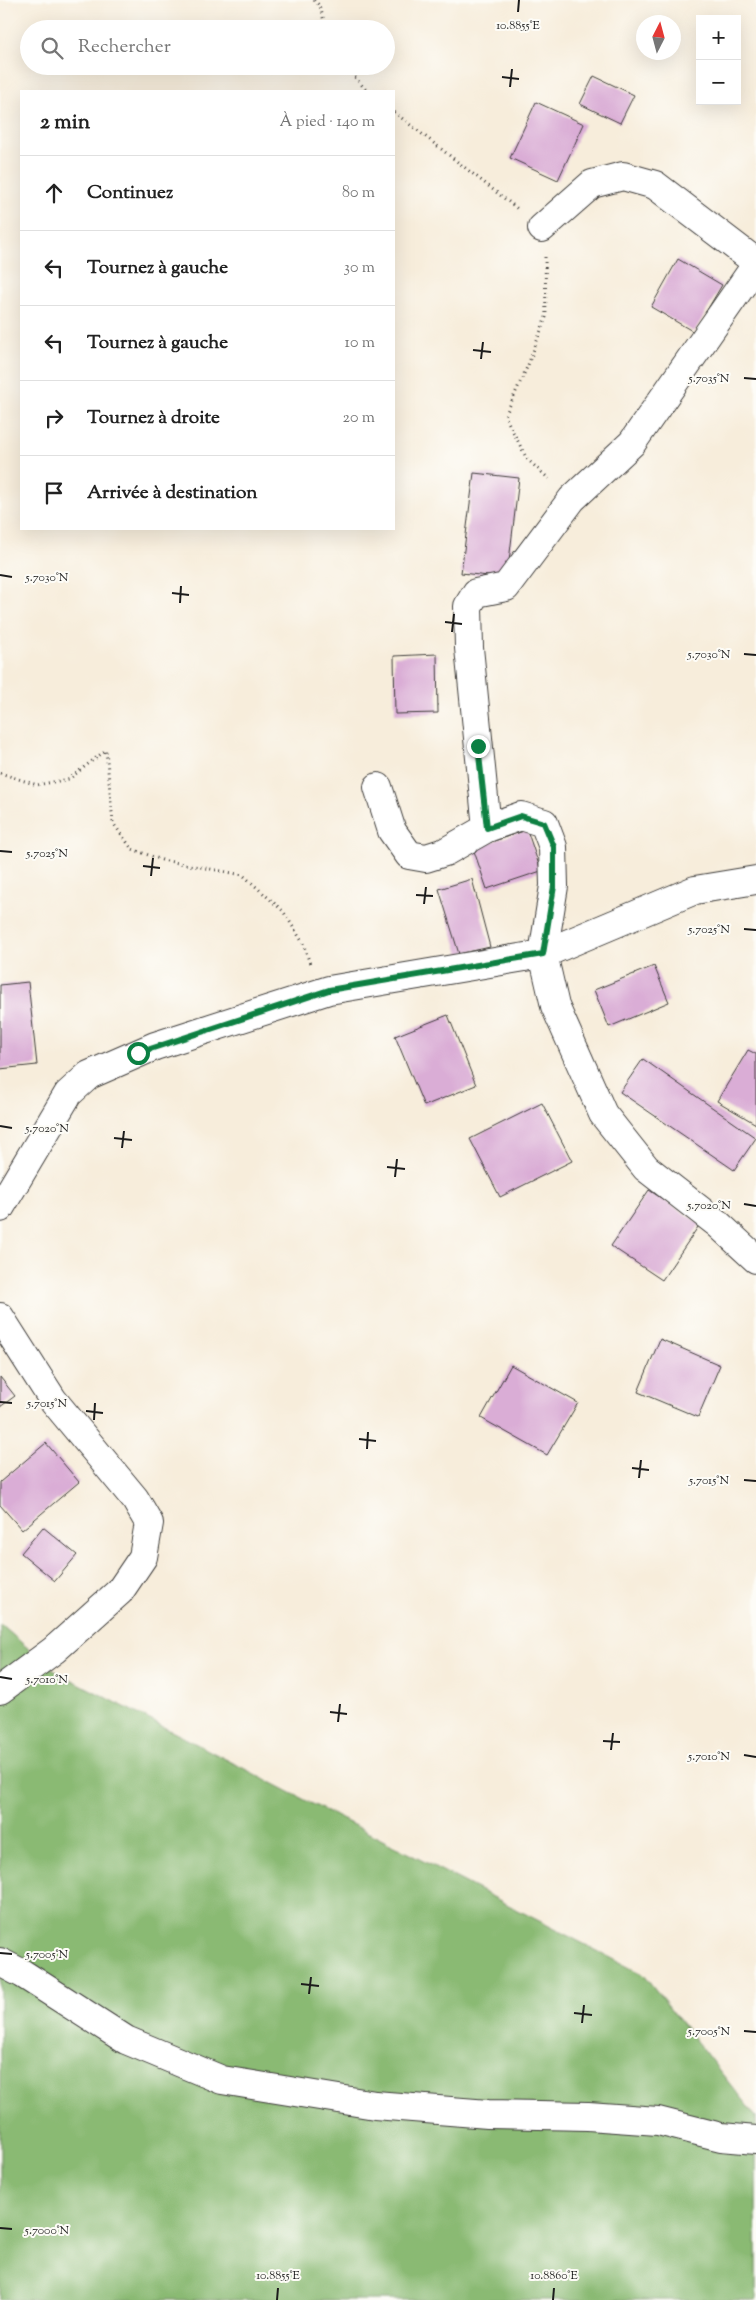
<!DOCTYPE html>
<html lang="fr">
<head>
<meta charset="utf-8">
<style>
	body { margin:0; font-family:"Sorts Mill Goudy",serif; background:#f6f6f6; color:#222 }
	.controls { position:absolute; right:15px; top:15px; display:grid; overflow:hidden; border-radius:0px; box-shadow:0 5px 20px #0002 }
	.controls button { width:45px; height:45px; display:grid; place-items:center; padding:0; border:0; border-bottom:1px solid #e0e0e0; background:#fff; color:#222; font:25px sans-serif }
	.compass { position:absolute; left:636px; top:15px; width:45px; height:45px; border-radius:50%; background:#fff; box-shadow:0 5px 20px #0002; rotate:6deg }
	.stop { position:absolute; width:15px; height:15px; margin:-11px; border:4px solid #0b8043; border-radius:50%; background:#fff }
	.stop.end { background:#0b8043; border-color:#fff; box-shadow:0 1px 5px #0008 }
	.list { margin:0; padding:0; list-style:none }
	h2 { display:flex; justify-content:space-between; align-items:center; height:65px; margin:0; padding:0 20px; font-size:21px }
	h2 small { font-size:16px; font-weight:400; color:#767676 }
	.list li { display:grid; grid-template-columns:32px 1fr auto; gap:15px; align-items:center; box-sizing:border-box; height:75px; padding:0 20px; border-top:1px solid #e0e0e0 }
	.list b { display:block; font-size:19px; white-space:nowrap }
	.list em { font-size:16px; font-style:normal; color:#767676 }
	.icon { flex:none; width:28px; height:28px; fill:none; stroke:currentColor; stroke-width:2; stroke-linecap:round; stroke-linejoin:round }
	.map { position:relative; flex:none; width:756px; height:2300px; overflow:hidden }
	.search { position:absolute; background:#fff; box-shadow:0 5px 20px #0002; left:20px; top:20px; width:375px; height:55px; display:flex; align-items:center; gap:12px; box-sizing:border-box; padding:0 18px; border-radius:28px; color:#767676; font-size:19px }
	.panel { position:absolute; background:#fff; box-shadow:0 5px 20px #0002; left:20px; top:90px; width:375px; height:440px; border-radius:0px }
	.map>svg:first-child { display:block }
	.forest { fill:#8aba73; stroke:#536b48 }
	.building { fill:#daadd6 }
	.lines { fill:none; stroke-linecap:round; stroke-linejoin:round }
	.minor-casing { stroke:#3d3b39; stroke-width:30 }
	.path { stroke:#3d3b39; stroke-width:3; stroke-dasharray:1 4; stroke-linecap:butt }
	.minor { stroke:#fff; stroke-width:28 }
	.route { stroke:#0b8043; stroke-width:6 }
	.ticks { fill:none; stroke:#1c1c1c; stroke-width:2 }
	.ticks-label { font-size:12px; text-anchor:middle; fill:#1c1c1c; stroke:#fdfcf7; stroke-width:4; stroke-linejoin:round; paint-order:stroke }
</style>
</head>
<body>
<div class="map">
<svg width="756" height="2300" viewBox="0 0 756 2300">
	<rect width="100%" height="100%" fill="#fdfcf7"/>
	<filter id="ink" filterUnits="userSpaceOnUse"><feTurbulence type="fractalNoise" baseFrequency=".02" numOctaves="2"/><feDisplacementMap in="SourceGraphic" scale="10" xChannelSelector="R" yChannelSelector="G"/><feConvolveMatrix kernelMatrix="1 2 1 2 8 2 1 2 1" color-interpolation-filters="sRGB"/></filter>
	<filter id="wash" filterUnits="userSpaceOnUse"><feTurbulence type="fractalNoise" baseFrequency=".0096" numOctaves="4" result="noise"/><feDisplacementMap in="SourceGraphic" scale="20" xChannelSelector="R" yChannelSelector="G"/><feGaussianBlur stdDeviation="1.12" result="paint"/><feColorMatrix in="noise" values="0 0 0 0 0 0 0 0 0 0 0 0 0 0 0 0 0 1.4 0 .05"/><feComposite in="paint" operator="in"/></filter>
	<g filter="url(#wash)">
		<rect width="100%" height="100%" fill="#f7eddb"/>
		<polygon class="forest" points="0,1624 53,1670 644,1975 756,2117 756,2300 0,2300"/>
		<g id="blocks">
			<g class="building">
				<polygon points="594,76 634,95 620,123 580,104"/>
				<polygon points="536,102 584,124 558,180 510,158"/>
				<polygon points="678,259 722,285 694,332 651,307"/>
				<polygon points="474,473 519,478 507,578 461,573"/>
				<polygon points="437,654 438,713 395,714 394,656"/>
				<polygon points="527,830 541,871 487,889 473,848"/>
				<polygon points="472,879 490,947 459,954 439,889"/>
				<polygon points="654,966 669,1002 609,1027 594,990"/>
				<polygon points="28,982 37,1065 0,1069 0,985"/>
				<polygon points="448,1015 476,1085 424,1106 395,1036"/>
				<polygon points="748,1050 756,1054 756,1124 717,1101"/>
				<polygon points="643,1059 756,1138 734,1170 620,1092"/>
				<polygon points="542,1103 572,1161 500,1197 470,1139"/>
				<polygon points="649,1190 700,1224 662,1280 611,1246"/>
				<polygon points="660,1339 720,1365 698,1417 638,1392"/>
				<polygon points="511,1365 578,1403 547,1455 481,1418"/>
				<polygon points="0,1377 15,1396 0,1407"/>
				<polygon points="46,1443 79,1482 22,1530 0,1505 0,1482"/>
				<polygon points="43,1527 77,1555 55,1581 21,1553"/>
			</g>
		</g>
	</g>
	<g filter="url(#ink)">
		<use href="#blocks" fill-opacity="0" stroke="#3d3b39" stroke-width="1"/>
		<g class="lines">
			<g class="minor-casing">
				<g id="minor">
					<polyline points="542,228 592,184 623,176 655,185 756,262"/>
					<polyline points="378,787 392,831 409,855 426,858 445,852 487,828 521,816 544,823 553,847 554,886 543,954 555,1006 603,1114 646,1168 718,1224 756,1259"/>
					<polyline points="487,828 469,648 468,606 476,593 506,587 572,499 632,443 756,265"/>
					<polyline points="0,1208 68,1094 89,1075 155,1046 329,990 543,954 695,890 756,880"/>
					<polyline points="0,1317 53,1400 135,1499 149,1523 143,1557 120,1591 54,1650 0,1690"/>
					<polyline points="0,1962 23,1974 126,2040 222,2080 375,2105 488,2114 588,2116 658,2121 721,2137 756,2140"/>
				</g>
			</g>
			<g class="path">
				<polyline points="314,0 320,6 326,29"/>
				<polyline points="345,66 367,91"/>
				<polyline points="394,112 519,210"/>
				<polyline points="545,257 546,317 528,365 505,416 527,459 549,479"/>
				<polyline points="0,773 37,785 69,779 106,750 113,823 132,849 162,860 243,875 283,911 303,943 310,964"/>
			</g>
			<use href="#minor" class="minor"/>
		</g>
	</g>
	<g class="lines" filter="url(#ink)">
		<polyline class="route" points="138,1053 329,990 543,954 554,886 554,847 544,823 521,816 487,828 478,746"/>
	</g>
	<path class="ticks" d="M 518,12 L 519,0M 502,77 L 519,79M 510,87 L 512,69M 473,350 L 491,352M 481,359 L 483,342M 744,378 L 756,379M 0,575 L 12,577M 172,593 L 189,595M 180,603 L 181,586M 445,622 L 462,624M 452,632 L 454,614M 744,654 L 756,655M 0,851 L 12,852M 143,866 L 160,868M 151,876 L 153,858M 416,895 L 433,896M 424,904 L 426,887M 744,929 L 756,930M 0,1126 L 12,1128M 114,1138 L 132,1140M 122,1148 L 124,1131M 387,1167 L 405,1169M 395,1177 L 397,1159M 744,1204 L 756,1206M 0,1402 L 12,1403M 86,1411 L 103,1413M 94,1420 L 95,1403M 359,1439 L 376,1441M 367,1449 L 368,1432M 632,1468 L 649,1470M 639,1478 L 641,1460M 744,1480 L 756,1481M 0,1677 L 12,1679M 330,1712 L 347,1714M 338,1722 L 340,1704M 603,1741 L 620,1742M 611,1750 L 613,1733M 744,1755 L 756,1757M 0,1953 L 12,1954M 301,1984 L 319,1986M 309,1994 L 311,1977M 574,2013 L 592,2015M 582,2023 L 584,2005M 744,2031 L 756,2032M 0,2228 L 12,2229M 277,2300 L 278,2288M 553,2300 L 554,2288"/>
	<g class="ticks-label">
		<text x="518" y="29">10.8855°E</text>
		<text x="709" y="382">5.7035°N</text>
		<text x="47" y="581">5.7030°N</text>
		<text x="709" y="658">5.7030°N</text>
		<text x="47" y="857">5.7025°N</text>
		<text x="709" y="933">5.7025°N</text>
		<text x="47" y="1132">5.7020°N</text>
		<text x="709" y="1209">5.7020°N</text>
		<text x="47" y="1407">5.7015°N</text>
		<text x="709" y="1484">5.7015°N</text>
		<text x="47" y="1683">5.7010°N</text>
		<text x="709" y="1760">5.7010°N</text>
		<text x="47" y="1958">5.7005°N</text>
		<text x="709" y="2035">5.7005°N</text>
		<text x="47" y="2234">5.7000°N</text>
		<text x="278" y="2279">10.8855°E</text>
		<text x="554" y="2279">10.8860°E</text>
	</g>
</svg>
<div class="controls">
<button>+</button>
<button>−</button>
</div>
<svg class="compass" viewBox="-18 -18 36 36"><path d="M0-13l5 13h-10z" fill="#e53935"/><path d="M0 13l5-13h-10z" fill="#767676"/></svg>
<div class="stop" style="left:138px;top:1053px"></div>
<div class="stop end" style="left:478px;top:746px"></div>
<div class="search"><svg class="icon" aria-label="search" viewBox="0 0 24 24"><circle cx="10" cy="10" r="6"/><path d="M15 15l6 6"/></svg>Rechercher</div>
<section class="panel">
<h2>2 min<small>À pied · 140 m</small></h2>
<ul class="list">
<li><svg class="icon" aria-label="ahead" viewBox="0 0 24 24"><path d="M12 20V5M6 11l6-6 6 6"/></svg><div><b>Continuez</b></div><em>80 m</em></li>
<li><svg class="icon" aria-label="left" viewBox="0 0 24 24"><path d="M17 20v-9H6M10 6l-5 5 5 5"/></svg><div><b>Tournez à gauche</b></div><em>30 m</em></li>
<li><svg class="icon" aria-label="left" viewBox="0 0 24 24"><path d="M17 20v-9H6M10 6l-5 5 5 5"/></svg><div><b>Tournez à gauche</b></div><em>10 m</em></li>
<li><svg class="icon" aria-label="right" viewBox="0 0 24 24"><path d="M7 20v-9h11M14 6l5 5-5 5"/></svg><div><b>Tournez à droite</b></div><em>20 m</em></li>
<li><svg class="icon" aria-label="arrive" viewBox="0 0 24 24"><path d="M6 21V4h12l-3 4 3 4H6"/></svg><div><b>Arrivée à destination</b></div></li>
</ul>
</section>
</div>
</body>
</html>
